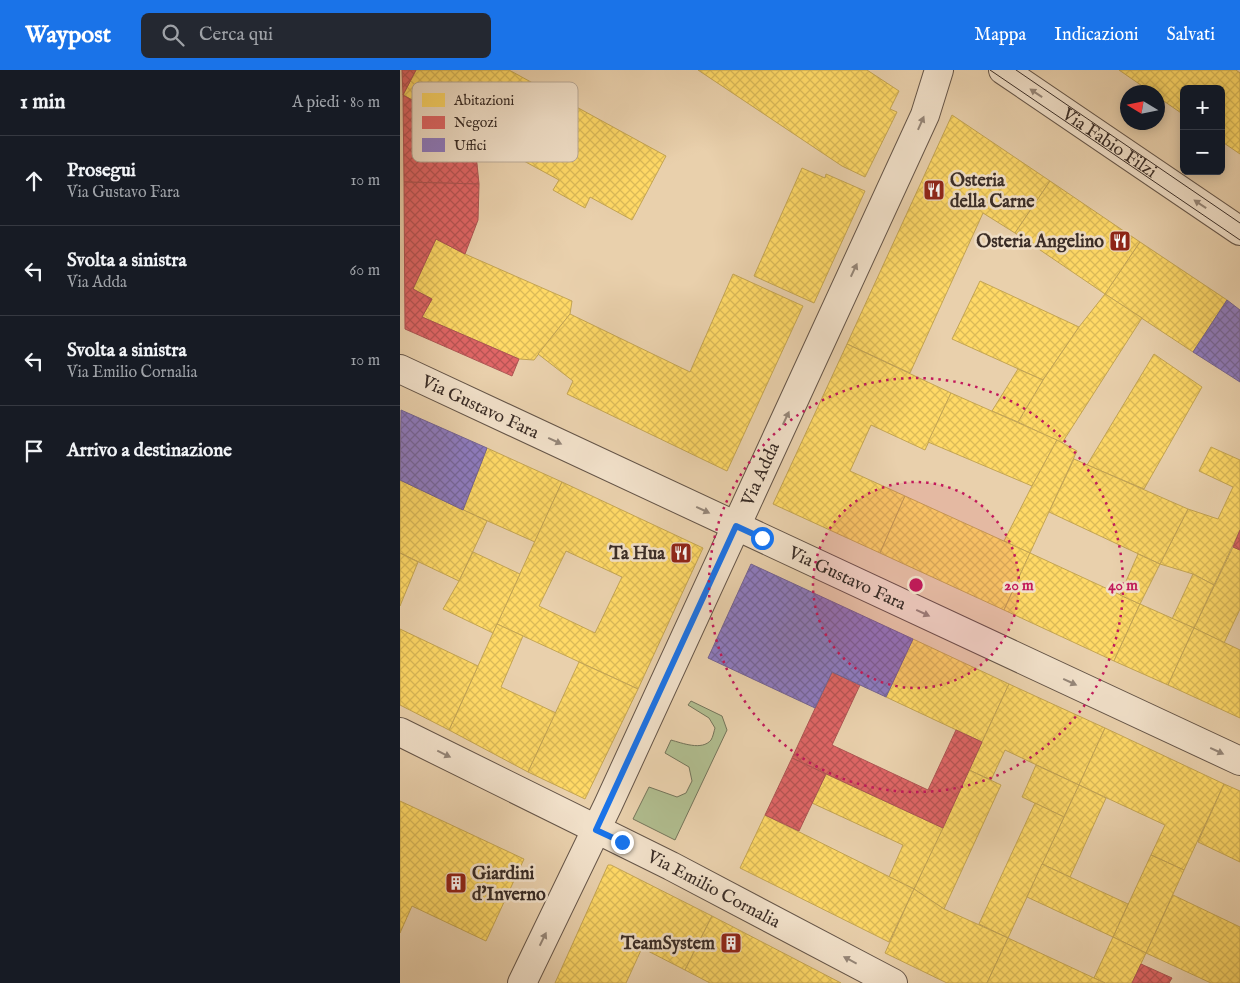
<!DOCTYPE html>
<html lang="it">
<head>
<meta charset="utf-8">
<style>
	body { margin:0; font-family:"IM FELL English",serif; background:#242831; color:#f1f3f6 }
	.controls { position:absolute; right:15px; top:15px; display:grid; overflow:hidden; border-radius:8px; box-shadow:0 2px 12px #0003 }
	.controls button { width:45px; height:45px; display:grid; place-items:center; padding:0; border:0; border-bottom:1px solid #363941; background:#171b24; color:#f1f3f6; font:25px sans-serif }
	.compass { position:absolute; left:720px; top:15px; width:45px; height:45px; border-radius:50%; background:#171b24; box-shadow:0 2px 12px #0003; rotate:280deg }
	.stop { position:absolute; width:15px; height:15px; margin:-11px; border:4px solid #1a73e8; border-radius:50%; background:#fff }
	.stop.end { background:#1a73e8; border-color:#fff; box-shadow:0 1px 5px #0008 }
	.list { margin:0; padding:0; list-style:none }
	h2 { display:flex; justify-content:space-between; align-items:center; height:65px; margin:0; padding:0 20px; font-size:21px }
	h2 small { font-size:16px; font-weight:400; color:#9ea1a6 }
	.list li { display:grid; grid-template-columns:32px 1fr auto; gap:15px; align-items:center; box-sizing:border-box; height:90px; padding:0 20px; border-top:1px solid #363941 }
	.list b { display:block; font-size:19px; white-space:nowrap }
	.list p { margin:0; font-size:16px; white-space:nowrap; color:#9ea1a6 }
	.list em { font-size:16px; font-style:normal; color:#9ea1a6 }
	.icon { flex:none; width:28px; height:28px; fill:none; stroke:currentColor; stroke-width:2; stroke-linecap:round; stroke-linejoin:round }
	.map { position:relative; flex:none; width:840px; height:913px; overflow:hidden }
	header { display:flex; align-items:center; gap:30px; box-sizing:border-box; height:70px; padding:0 25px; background:#1a73e8; color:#fff }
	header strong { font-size:24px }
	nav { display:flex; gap:28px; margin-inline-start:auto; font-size:18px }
	.search { width:350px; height:45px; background:#242831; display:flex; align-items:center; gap:12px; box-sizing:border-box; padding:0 18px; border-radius:8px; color:#9ea1a6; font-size:19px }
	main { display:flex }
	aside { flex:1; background:#171b24 }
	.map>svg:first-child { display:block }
	.green { fill:#b0bc8e; stroke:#74745a }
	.homes { fill:url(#homes-cross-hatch); stroke:#c4a553; fill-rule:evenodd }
	.shops { fill:url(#shops-cross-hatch); stroke:#ae5553 }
	.offices { fill:url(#offices-cross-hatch); stroke:#746494 }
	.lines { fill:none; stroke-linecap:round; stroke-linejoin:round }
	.street-casing { stroke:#655548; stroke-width:30 }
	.street { stroke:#f1e0c9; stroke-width:28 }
	.tram { stroke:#392c26; stroke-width:1 }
	.oneway { fill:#958678 }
	.route { stroke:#1a73e8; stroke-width:6 }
	.ring { fill:none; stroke:#c2185b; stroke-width:2.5; stroke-dasharray:2.5 5 }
	.labels { text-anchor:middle; stroke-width:5; stroke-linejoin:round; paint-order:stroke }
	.street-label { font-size:18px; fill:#392c26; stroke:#f1e0c9 }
	.poi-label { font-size:18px; font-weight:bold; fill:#392c26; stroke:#f1e0c9; text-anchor:end }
	.key { fill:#f1e0c9; stroke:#baaa98; stroke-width:1 }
	.key-label { font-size:14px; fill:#392c26 }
	.centre { fill:#c2185b; stroke:#f1e0c9; stroke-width:2.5 }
	.ring-label { font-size:15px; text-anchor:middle; font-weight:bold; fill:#c2185b; stroke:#f1e0c9; stroke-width:5; stroke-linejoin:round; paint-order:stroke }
</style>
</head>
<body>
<header>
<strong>Waypost</strong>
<div class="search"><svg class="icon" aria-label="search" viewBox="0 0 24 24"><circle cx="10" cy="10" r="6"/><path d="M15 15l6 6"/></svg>Cerca qui</div>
<nav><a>Mappa</a><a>Indicazioni</a><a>Salvati</a></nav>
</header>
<main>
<aside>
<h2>1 min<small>A piedi · 80 m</small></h2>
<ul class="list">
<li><svg class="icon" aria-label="ahead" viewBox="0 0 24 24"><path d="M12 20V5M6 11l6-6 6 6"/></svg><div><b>Prosegui</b><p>Via Gustavo Fara</p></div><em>10 m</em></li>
<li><svg class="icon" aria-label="left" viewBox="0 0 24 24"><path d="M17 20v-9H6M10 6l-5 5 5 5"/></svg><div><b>Svolta a sinistra</b><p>Via Adda</p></div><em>60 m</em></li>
<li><svg class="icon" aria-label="left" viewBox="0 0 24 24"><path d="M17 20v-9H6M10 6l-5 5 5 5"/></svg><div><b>Svolta a sinistra</b><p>Via Emilio Cornalia</p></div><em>10 m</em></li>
<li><svg class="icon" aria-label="arrive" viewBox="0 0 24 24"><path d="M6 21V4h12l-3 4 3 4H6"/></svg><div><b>Arrivo a destinazione</b></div></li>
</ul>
</aside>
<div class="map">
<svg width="840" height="913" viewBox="0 0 840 913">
	<defs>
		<pattern id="homes-cross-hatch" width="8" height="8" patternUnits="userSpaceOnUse" patternTransform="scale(1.25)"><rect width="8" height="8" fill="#ffd966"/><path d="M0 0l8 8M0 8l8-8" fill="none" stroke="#dbba58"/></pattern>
		<pattern id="shops-cross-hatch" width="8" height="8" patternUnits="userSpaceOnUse" patternTransform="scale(1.25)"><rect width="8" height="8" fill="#e06666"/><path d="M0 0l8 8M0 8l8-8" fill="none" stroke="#b75454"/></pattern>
		<pattern id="offices-cross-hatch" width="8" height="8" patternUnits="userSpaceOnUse" patternTransform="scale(1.25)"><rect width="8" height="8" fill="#8e7cc3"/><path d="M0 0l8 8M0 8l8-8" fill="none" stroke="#75669e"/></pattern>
	</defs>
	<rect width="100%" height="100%" fill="#e9d0ac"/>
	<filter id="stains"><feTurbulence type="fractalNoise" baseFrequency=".004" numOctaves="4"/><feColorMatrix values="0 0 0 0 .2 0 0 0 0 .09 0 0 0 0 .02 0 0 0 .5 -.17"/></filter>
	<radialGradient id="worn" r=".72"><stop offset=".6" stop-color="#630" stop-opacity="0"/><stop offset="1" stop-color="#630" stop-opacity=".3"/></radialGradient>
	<path class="green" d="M 291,631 L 322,646 L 327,660 L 275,770 L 233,749 L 249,717 L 277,727 L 286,723 L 292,711 L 289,697 L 265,683 L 271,670 C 282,673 302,681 311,670 C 313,667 314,661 315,658 L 309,648 L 288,635 Z"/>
	<g class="homes">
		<polygon points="16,0 109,0 266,86 232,150 190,127 185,138 153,120 159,110 74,64 69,73 36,56 41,46 3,25"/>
		<polygon points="298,0 467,0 499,21 490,39 497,42 465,107 442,96"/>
		<polygon points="719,0 836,0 840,3 840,84 821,71 821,19 784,19 784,45 758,27 758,22 751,22"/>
		<polygon points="552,45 650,111 615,163 583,143 510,303 447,274"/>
		<polygon points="402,98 425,108 426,104 465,121 414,233 354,206"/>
		<polygon points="650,111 740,172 705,224 615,163"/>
		<polygon points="36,169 65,184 172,231 170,244 134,290 119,289 22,247 32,229 13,219"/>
		<polygon points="740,172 827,230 793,282 705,224"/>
		<polygon points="333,204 403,236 327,401 167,324 173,311 138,284 170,244 290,302"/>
		<polygon points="580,211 679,257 643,310 552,269"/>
		<polygon points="705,224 742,248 662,373 618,352 643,310 679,257"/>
		<polygon points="447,274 551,323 525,380 471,355 450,401 505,426 480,483 373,434"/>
		<polygon points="754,284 802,317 744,419 687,395"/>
		<polygon points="618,299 643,310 618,352 592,341"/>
		<polygon points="551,323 657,370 632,416 528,372"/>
		<polygon points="657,370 677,381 630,483 604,471 632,416"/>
		<polygon points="811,377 840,390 840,460 814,515 793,504 760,494 788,439 818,449 833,417 799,401"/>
		<polygon points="87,378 162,412 135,472 63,440"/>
		<polygon points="674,389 788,439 760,494 649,442"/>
		<polygon points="0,410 87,451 59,511 0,483"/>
		<path d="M 162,412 L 303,478 L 238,619 L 97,554 ZM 166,481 L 222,507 L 195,563 L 139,536 Z"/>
		<polygon points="505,426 630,483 604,540 480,483"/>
		<polygon points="833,477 840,480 840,539 824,573 794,558"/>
		<polygon points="73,482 120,504 93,563 43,539 59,511"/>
		<polygon points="0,483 18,492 0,536"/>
		<polygon points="630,483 740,534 714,591 604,540"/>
		<polygon points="738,484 760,494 740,534 720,525"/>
		<polygon points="793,504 814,515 794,558 772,549"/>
		<polygon points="740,534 794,558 768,615 714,591"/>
		<polygon points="97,554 123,566 101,617 156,643 128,702 49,660"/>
		<polygon points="794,558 840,580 840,648 768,615"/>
		<polygon points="0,559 78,596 49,660 0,635"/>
		<polygon points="513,569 609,614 582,672 486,627"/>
		<polygon points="179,592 238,619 185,729 128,702"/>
		<polygon points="609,614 705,658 679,715 605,680 591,710 569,700"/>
		<polygon points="705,658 824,714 784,800 751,785 765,755 679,715"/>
		<polygon points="636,695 679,715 664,747 622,727"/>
		<polygon points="569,700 601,715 544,839 514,819"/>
		<polygon points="426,704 543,758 514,819 489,807 503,775 412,733"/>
		<polygon points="824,714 840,721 840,792 798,772"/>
		<polygon points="679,715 706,728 670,807 642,794"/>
		<polygon points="0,731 124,789 86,871 12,836 0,863"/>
		<polygon points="635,733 664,747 608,868 579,854"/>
		<polygon points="365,745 514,819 489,872 340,798"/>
		<polygon points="751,785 784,800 746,883 713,867"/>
		<polygon points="642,794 728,834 713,867 627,827"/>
		<polygon points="208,795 211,795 312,846 285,900 242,878 226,913 155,913"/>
		<polygon points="514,819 544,839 608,868 587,913 547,913 485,883"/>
		<polygon points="773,825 840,857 840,913 811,913 746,883"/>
		<polygon points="312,846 441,913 310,913 285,900"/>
		<polygon points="713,867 746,883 732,913 705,913 694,908"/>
		<polygon points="608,868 694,908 705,913 587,913"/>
	</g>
	<g class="shops">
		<polygon points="2,0 16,0 3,25"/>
		<polygon points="3,25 41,46 36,56 69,73 74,64 79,114 4,112"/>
		<polygon points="4,112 79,114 78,150 65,184 36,169 13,219 32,229 22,247 119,289 112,306 5,259"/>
		<polygon points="840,460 840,480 833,477"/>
		<polygon points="432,602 460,615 432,675 528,720 556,660 582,672 543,758 392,688"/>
		<polygon points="392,688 426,704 399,761 365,745"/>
		<polygon points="741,894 772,908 769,913 732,913"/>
	</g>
	<g class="offices">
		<polygon points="827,230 840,240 840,312 793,282"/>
		<polygon points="1,340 87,378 63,440 0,410"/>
		<polygon points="351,494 513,569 486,627 432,602 415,638 308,588"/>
	</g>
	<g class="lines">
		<g class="street-casing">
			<g id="street">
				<path id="s1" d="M 603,0 L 840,161"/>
				<path id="s2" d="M 0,299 L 840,691"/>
				<path id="s3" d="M 0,662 L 271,796 L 493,913"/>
				<path id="s4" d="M 122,913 L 208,735 L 525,45 L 539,0"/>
			</g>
		</g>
		<use href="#street" class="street"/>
		<g class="tram">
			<polyline points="590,0 840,170"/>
			<polyline points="616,0 840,153"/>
		</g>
	</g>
	<defs><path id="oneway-solid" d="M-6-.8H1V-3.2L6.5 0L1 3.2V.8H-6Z" transform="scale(1.25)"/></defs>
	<g class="oneway">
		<use href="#oneway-solid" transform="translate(636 23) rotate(-146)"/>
		<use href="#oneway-solid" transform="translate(521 53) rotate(-66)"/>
		<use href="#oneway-solid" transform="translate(800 134) rotate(-146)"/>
		<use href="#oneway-solid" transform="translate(454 200) rotate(-65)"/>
		<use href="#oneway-solid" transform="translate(386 348) rotate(-65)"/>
		<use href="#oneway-solid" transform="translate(155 371) rotate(25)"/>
		<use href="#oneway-solid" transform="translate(303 440) rotate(25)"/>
		<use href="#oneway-solid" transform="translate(523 543) rotate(25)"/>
		<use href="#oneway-solid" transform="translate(670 612) rotate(25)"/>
		<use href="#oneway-solid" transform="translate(817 681) rotate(25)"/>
		<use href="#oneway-solid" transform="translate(44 684) rotate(26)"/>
		<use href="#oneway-solid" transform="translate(143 869) rotate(-64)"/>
		<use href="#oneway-solid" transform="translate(450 890) rotate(-152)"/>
	</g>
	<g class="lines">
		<polyline class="route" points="222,772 196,760 336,456 362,468"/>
	</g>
	<circle cx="516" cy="515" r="103" fill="#c2185b" fill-opacity=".12"/>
	<g class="ring">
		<circle cx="516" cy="515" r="103"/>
		<circle cx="516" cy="515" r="207"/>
	</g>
	<defs>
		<g id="restaurant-square" transform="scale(1.125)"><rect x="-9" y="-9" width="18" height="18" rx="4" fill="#8f2418" stroke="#f1e0c9"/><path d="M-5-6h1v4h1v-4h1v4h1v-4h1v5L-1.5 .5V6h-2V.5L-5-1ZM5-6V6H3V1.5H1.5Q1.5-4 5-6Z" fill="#fff"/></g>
		<g id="building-square" transform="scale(1.125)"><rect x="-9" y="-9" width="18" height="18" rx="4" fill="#8f2418" stroke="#f1e0c9"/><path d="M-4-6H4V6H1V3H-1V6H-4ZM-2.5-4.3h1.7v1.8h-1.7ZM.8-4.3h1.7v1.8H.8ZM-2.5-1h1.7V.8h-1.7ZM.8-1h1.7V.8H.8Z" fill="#fff"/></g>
	</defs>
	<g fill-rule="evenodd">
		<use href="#restaurant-square" x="534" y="120"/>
		<use href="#restaurant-square" x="720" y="171"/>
		<use href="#restaurant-square" x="281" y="483"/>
		<use href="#building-square" x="56" y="813"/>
		<use href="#building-square" x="331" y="873"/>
	</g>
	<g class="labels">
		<g class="street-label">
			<text dy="6" stroke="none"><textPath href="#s1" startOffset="129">Via Fabio Filzi</textPath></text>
			<text dy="6" stroke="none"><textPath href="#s2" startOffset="89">Via Gustavo Fara</textPath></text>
			<text dy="6" stroke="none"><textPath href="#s4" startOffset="562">Via Adda</textPath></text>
			<text dy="6" stroke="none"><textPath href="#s2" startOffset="494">Via Gustavo Fara</textPath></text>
			<text dy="6" stroke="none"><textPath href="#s3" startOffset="351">Via Emilio Cornalia</textPath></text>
		</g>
		<g class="poi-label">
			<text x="550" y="116" text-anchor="start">Osteria<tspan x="550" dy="21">della Carne</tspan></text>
			<text x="704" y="177">Osteria Angelino</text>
			<text x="265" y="489">Ta Hua</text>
			<text x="72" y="809" text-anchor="start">Giardini<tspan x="72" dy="21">d'Inverno</tspan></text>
			<text x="315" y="879">TeamSystem</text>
		</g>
	</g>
	<rect x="12" y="12" width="166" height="80" rx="8" class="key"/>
	<rect x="22" y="23" width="23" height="14" fill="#ffd966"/>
	<rect x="22" y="46" width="23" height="13" fill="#e06666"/>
	<rect x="22" y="68" width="23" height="14" fill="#8e7cc3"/>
	<g class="key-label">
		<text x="54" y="35">Abitazioni</text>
		<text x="54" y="57">Negozi</text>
		<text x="54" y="80">Uffici</text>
	</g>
	<circle cx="516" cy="515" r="8" class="centre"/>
	<g class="ring-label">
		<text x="619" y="520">20 m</text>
		<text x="723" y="520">40 m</text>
	</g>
	<rect width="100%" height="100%" filter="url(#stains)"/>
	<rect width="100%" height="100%" fill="url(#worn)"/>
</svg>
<div class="controls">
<button>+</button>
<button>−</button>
</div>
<svg class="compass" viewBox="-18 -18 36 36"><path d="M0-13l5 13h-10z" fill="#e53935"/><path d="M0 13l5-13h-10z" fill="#9ea1a6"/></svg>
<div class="stop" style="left:362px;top:468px"></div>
<div class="stop end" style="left:222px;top:772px"></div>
</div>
</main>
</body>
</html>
